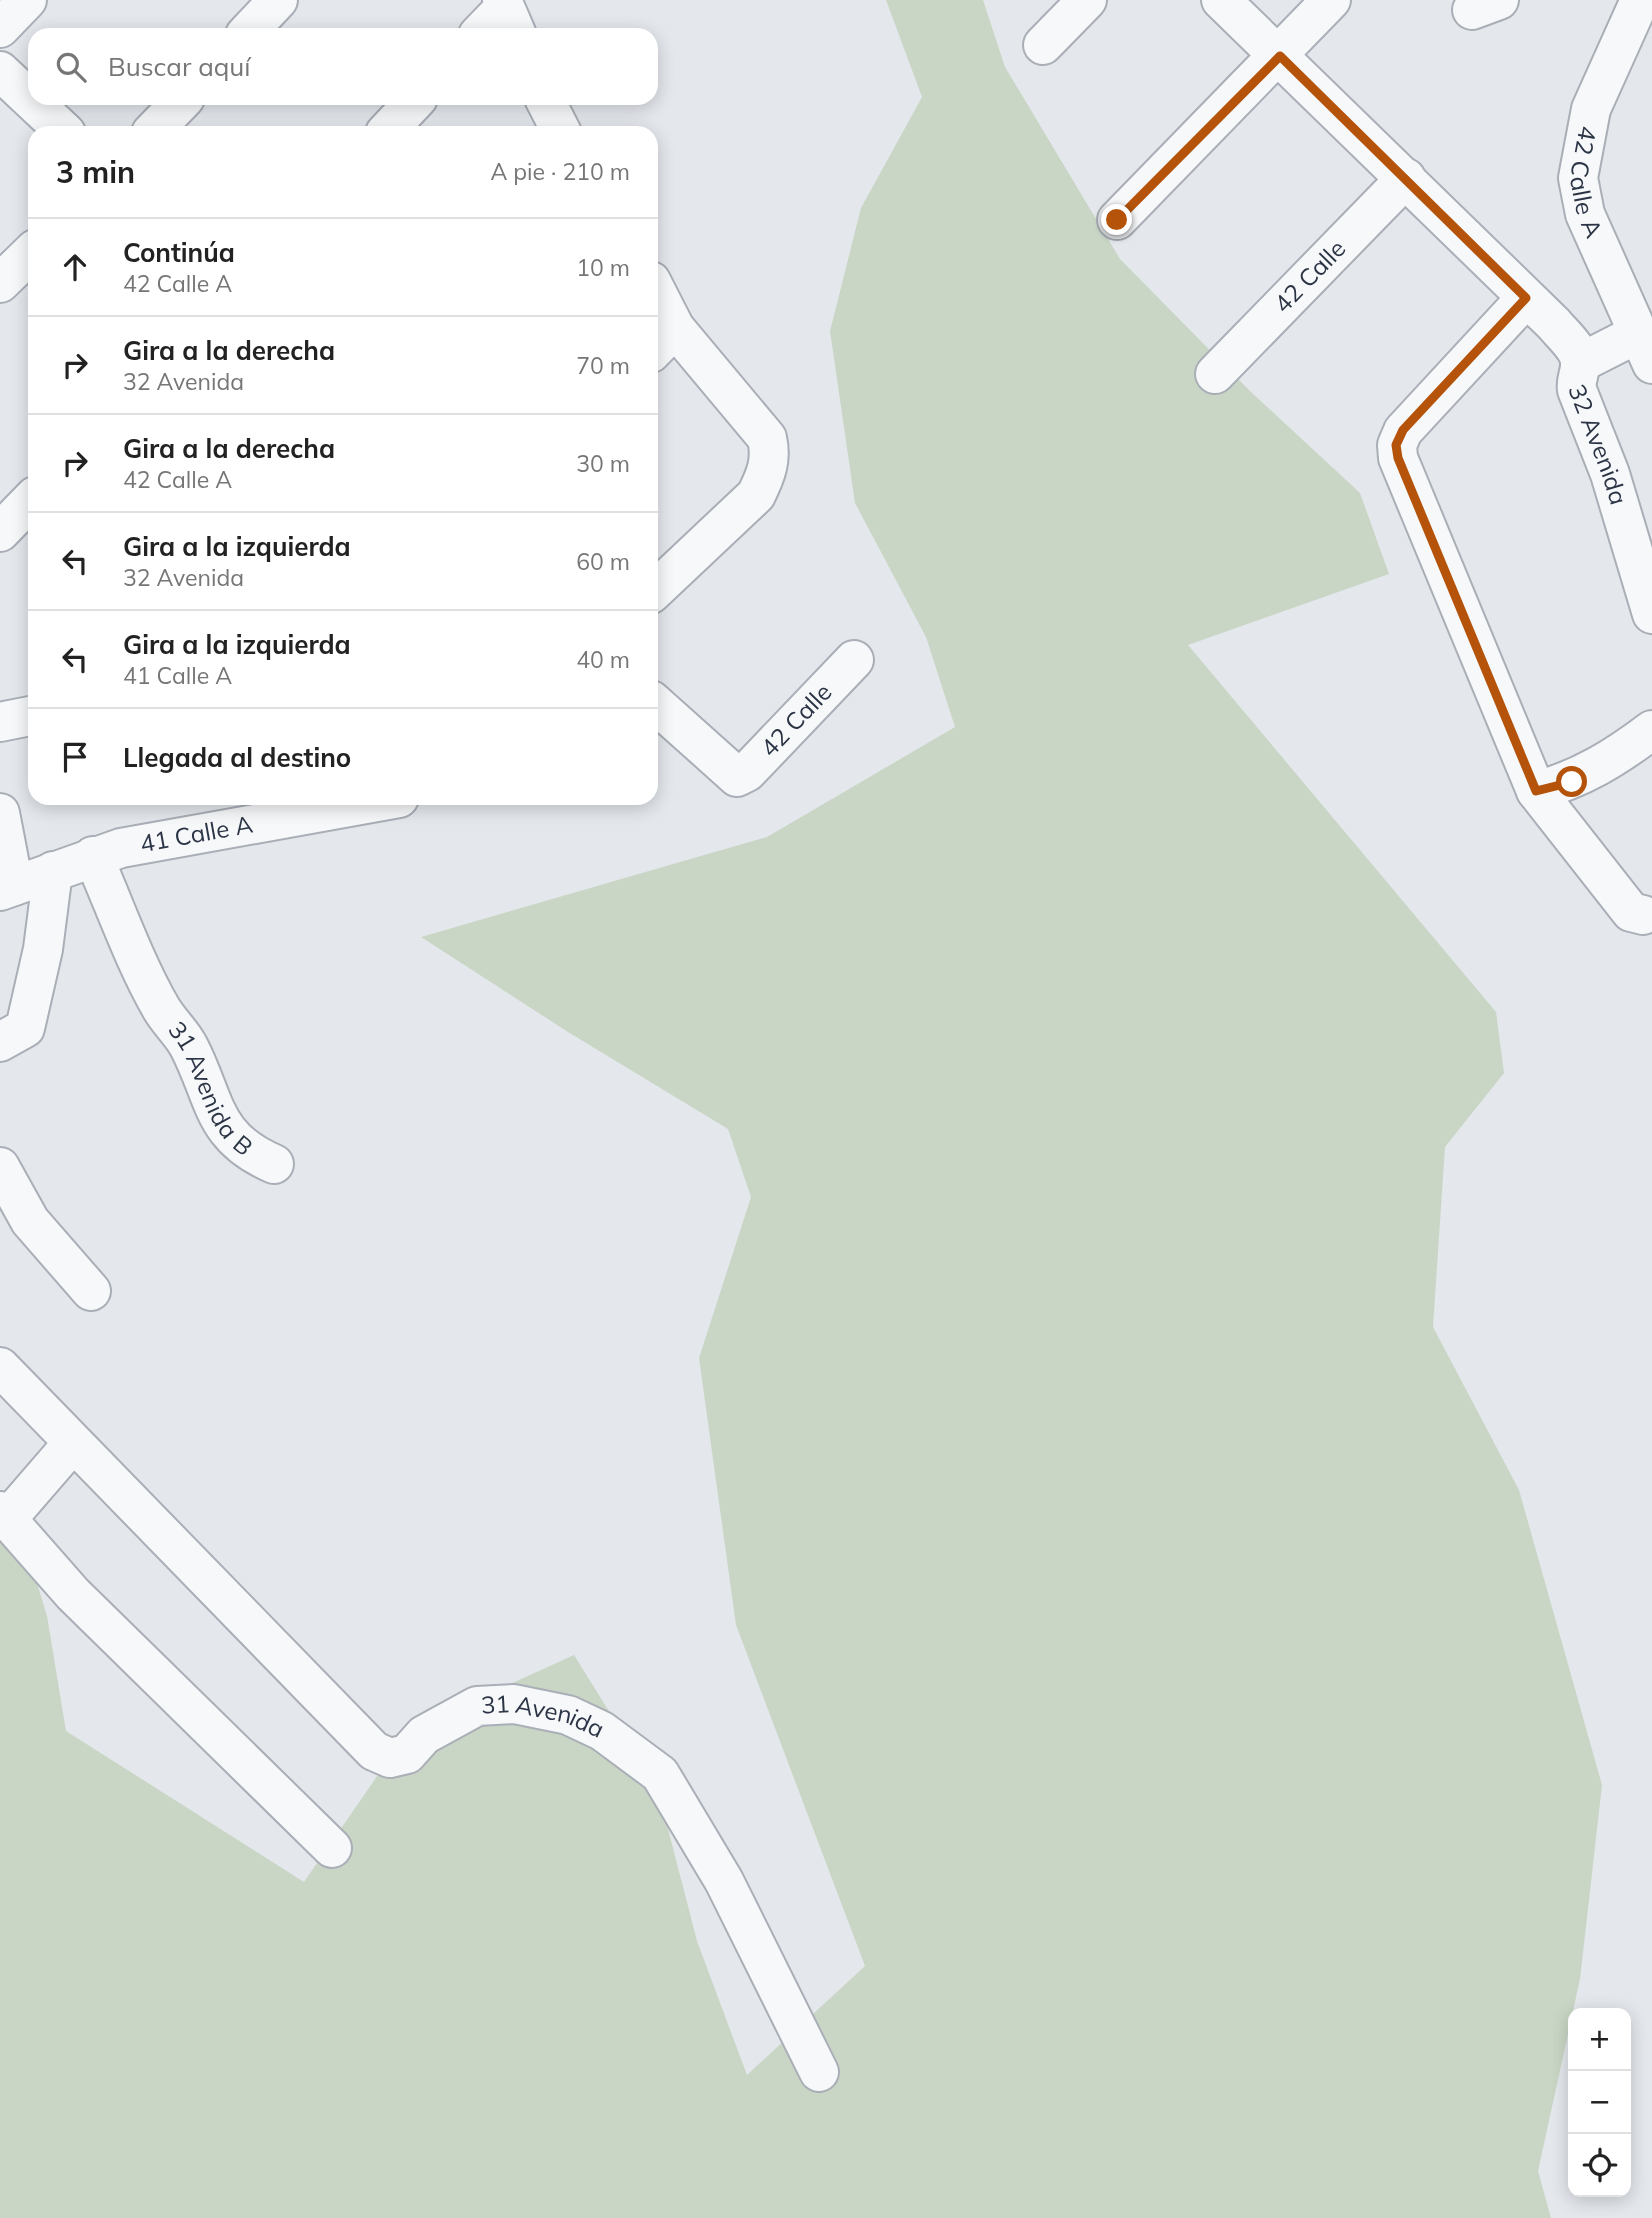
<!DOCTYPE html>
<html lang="es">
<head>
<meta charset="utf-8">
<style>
	body { margin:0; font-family:Mulish,sans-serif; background:#f6f6f6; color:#222 }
	.controls { position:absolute; right:21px; bottom:21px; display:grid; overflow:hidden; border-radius:14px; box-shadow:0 4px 18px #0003 }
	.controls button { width:63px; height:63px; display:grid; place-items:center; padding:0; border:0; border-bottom:2px solid #e0e0e0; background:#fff; color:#222; font:35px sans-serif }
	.stop { position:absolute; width:21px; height:21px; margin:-16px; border:5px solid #b45309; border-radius:50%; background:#fff }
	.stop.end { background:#b45309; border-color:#fff; box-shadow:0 2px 7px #0008 }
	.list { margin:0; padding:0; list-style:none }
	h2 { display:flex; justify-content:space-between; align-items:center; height:91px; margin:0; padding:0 28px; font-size:30px }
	h2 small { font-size:23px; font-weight:400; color:#767676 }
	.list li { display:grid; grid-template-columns:46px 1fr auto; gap:21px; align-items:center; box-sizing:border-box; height:98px; padding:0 28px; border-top:2px solid #e0e0e0 }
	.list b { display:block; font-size:26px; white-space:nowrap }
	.list p { margin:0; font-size:23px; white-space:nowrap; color:#767676 }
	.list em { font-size:23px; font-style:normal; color:#767676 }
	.icon { flex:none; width:38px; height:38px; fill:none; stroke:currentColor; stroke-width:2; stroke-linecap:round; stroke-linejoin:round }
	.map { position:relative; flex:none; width:1652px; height:2218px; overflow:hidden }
	.search { position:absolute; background:#fff; box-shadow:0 4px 18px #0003; left:28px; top:28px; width:630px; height:77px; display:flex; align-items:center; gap:18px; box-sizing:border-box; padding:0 24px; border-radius:21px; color:#767676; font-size:26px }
	.panel { position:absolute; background:#fff; box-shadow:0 4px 18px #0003; left:28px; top:126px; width:630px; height:679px; border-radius:21px }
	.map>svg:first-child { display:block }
	.green { fill:#c9d6c5 }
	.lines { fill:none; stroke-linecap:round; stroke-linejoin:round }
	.minor-casing { stroke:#a9aeb7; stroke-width:42 }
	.minor { stroke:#f7f8fa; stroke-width:38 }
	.route { stroke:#b45309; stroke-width:9 }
	.labels { text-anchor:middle; stroke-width:5; stroke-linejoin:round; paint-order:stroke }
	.street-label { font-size:24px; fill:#2b3445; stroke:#f4f6f9 }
</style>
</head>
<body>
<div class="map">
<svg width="1652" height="2218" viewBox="0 0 1652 2218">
	<rect width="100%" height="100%" fill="#e4e7ec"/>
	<polygon class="green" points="886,0 983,0 1005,67 1120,259 1251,392 1360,493 1389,574 1188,645 1496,1012 1504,1073 1445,1147 1433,1327 1519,1490 1602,1785 1580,1979 1538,2171 1551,2218 0,2218 0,1503 15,1511 47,1616 66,1731 304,1882 409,1730 574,1655 658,1790 697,1941 747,2075 865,1966 736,1625 699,1358 751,1197 728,1129 568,1032 421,937 767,837 955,727 926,637 855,503 830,331 861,208 922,97"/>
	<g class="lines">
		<g class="minor-casing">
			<g id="minor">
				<polyline points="502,0 517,35"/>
				<path id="s1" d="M 1221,0 L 1554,324 C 1562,334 1579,348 1580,362 C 1581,372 1575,380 1577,390 L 1610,474 L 1652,614"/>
				<path id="s2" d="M 1640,0 L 1591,109 L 1578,178 L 1585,214 L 1652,364"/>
				<polyline points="1472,10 1499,0"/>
				<polyline points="0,28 27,0"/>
				<polyline points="245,35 278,0"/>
				<polyline points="478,35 504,8"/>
				<polyline points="1043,45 1087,0"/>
				<polyline points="0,71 66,133"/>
				<polyline points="544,98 562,133"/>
				<polyline points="151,133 185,98"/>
				<polyline points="385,133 418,98"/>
				<polyline points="1117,220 1331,0"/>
				<path d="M 651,281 L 675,328 L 767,438 C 772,460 766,475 756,495 L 651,594"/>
				<polyline points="0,283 35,249"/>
				<polyline points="1526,298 1403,431 1397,445 1398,458 1536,791 1631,912 1643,915"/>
				<polyline points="651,353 675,328"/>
				<polyline points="1580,363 1639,333"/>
				<path id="s3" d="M 1215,374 L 1406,178"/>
				<polyline points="0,532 35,496"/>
				<path id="s4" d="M 651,700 L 737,777 L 747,772 L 854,660"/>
				<polyline points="0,722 35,715"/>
				<path d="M 1536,791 C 1581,779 1615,758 1652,730"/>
				<polyline points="0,813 14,886"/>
				<path id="s5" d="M 93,856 C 115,906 134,961 161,1008 C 169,1022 182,1033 189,1047 C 216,1099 211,1137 274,1164"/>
				<path id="s6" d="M 0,891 L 121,848 L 399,798"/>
				<polyline points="0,1042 25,1028 43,949 53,871"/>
				<polyline points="0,1167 30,1221 91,1291"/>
				<path id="s7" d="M 0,1367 L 374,1751 L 390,1758 L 407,1754 L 424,1735 L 477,1706 L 514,1704 L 568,1715 L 602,1731 L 660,1774 L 724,1881 L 819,2072"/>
				<polyline points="0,1511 73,1594 332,1848"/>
				<polyline points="8,1518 72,1444"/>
			</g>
		</g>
		<use href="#minor" class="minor"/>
	</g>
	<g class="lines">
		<polyline class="route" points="1117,220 1280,56 1526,298 1403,430 1396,445 1398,458 1536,791 1572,782"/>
	</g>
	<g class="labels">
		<g class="street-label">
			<text dy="8" stroke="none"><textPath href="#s2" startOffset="194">42 Calle A</textPath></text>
			<text dy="8" stroke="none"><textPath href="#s3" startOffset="136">42 Calle</textPath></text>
			<text dy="8" stroke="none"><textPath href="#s1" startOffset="598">32 Avenida</textPath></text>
			<text dy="8" stroke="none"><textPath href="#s4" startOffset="198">42 Calle</textPath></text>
			<text dy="8" stroke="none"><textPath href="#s6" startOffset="205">41 Calle A</textPath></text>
			<text dy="8" stroke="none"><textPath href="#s5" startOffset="262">31 Avenida B</textPath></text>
			<text dy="8" stroke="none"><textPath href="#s7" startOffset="724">31 Avenida</textPath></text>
		</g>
	</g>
</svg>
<div class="controls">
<button>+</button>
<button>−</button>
<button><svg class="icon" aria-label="locate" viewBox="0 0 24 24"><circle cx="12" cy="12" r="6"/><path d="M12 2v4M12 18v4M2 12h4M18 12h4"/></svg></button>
</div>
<div class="stop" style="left:1572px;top:782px"></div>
<div class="stop end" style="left:1117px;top:220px"></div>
<div class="search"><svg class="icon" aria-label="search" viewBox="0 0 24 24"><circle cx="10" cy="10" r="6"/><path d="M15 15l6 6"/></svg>Buscar aquí</div>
<section class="panel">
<h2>3 min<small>A pie · 210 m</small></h2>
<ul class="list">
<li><svg class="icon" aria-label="ahead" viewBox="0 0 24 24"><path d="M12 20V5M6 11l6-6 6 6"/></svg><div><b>Continúa</b><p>42 Calle A</p></div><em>10 m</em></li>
<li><svg class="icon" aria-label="right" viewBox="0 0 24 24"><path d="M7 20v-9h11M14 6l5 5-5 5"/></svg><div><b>Gira a la derecha</b><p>32 Avenida</p></div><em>70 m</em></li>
<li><svg class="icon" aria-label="right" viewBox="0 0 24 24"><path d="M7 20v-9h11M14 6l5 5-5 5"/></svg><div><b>Gira a la derecha</b><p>42 Calle A</p></div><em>30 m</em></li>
<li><svg class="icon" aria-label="left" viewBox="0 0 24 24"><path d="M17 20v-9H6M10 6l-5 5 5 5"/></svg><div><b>Gira a la izquierda</b><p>32 Avenida</p></div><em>60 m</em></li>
<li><svg class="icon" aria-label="left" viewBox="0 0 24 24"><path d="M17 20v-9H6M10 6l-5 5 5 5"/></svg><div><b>Gira a la izquierda</b><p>41 Calle A</p></div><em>40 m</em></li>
<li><svg class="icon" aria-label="arrive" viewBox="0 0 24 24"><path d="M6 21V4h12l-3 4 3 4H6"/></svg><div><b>Llegada al destino</b></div></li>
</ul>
</section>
</div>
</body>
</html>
